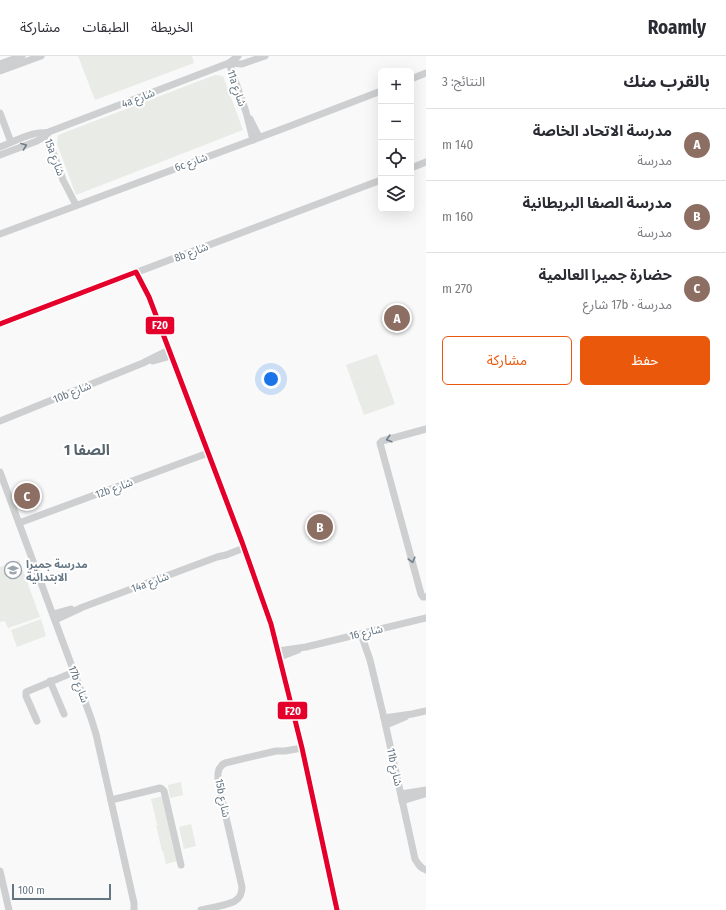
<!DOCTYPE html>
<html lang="ar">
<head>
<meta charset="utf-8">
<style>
	body { margin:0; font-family:"Fira Sans Condensed","Noto Sans Arabic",sans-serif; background:#f7f7f7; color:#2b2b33; direction:rtl }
	.controls { position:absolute; right:12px; top:12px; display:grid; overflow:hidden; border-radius:6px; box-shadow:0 4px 16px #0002 }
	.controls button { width:36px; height:36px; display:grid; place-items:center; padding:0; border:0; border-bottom:1px solid #e1e1e2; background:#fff; color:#2b2b33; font:20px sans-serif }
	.scale { position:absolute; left:12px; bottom:10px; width:99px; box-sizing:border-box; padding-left:4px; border:2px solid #657683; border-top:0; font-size:11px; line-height:14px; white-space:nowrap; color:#657683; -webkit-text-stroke:3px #fff; paint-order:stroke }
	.you { position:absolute; left:271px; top:323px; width:14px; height:14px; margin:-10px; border:3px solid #fff; border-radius:50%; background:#1a73e8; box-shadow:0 0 0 6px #1a73e833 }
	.badge { display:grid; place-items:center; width:26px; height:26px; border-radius:50%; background:#ea580c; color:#fff; font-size:13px; font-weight:700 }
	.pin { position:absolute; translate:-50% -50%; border:2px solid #fff; box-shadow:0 1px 4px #0006 }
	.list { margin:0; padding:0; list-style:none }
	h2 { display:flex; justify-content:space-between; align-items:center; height:52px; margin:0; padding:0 16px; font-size:17px }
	h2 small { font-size:13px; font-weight:400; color:#7c7c81 }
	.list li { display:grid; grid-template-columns:26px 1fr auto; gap:12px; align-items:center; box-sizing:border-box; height:72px; padding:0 16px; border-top:1px solid #e1e1e2 }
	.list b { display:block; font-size:15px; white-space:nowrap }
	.list p { margin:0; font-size:13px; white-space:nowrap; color:#7c7c81 }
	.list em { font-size:13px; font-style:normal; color:#7c7c81 }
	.actions { display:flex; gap:8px; padding:12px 16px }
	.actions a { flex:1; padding:9px 0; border:1px solid #ea580c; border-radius:6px; text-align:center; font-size:14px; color:#ea580c }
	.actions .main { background:#ea580c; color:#fff }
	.icon { flex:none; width:22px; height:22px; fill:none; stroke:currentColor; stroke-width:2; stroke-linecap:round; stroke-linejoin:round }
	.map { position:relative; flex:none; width:426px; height:854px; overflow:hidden; direction:ltr }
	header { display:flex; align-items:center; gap:24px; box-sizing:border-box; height:56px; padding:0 20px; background:#fff; border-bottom:1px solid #e1e1e2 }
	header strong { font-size:19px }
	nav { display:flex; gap:22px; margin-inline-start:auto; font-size:14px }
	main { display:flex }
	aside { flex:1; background:#fff }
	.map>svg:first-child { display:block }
	.green { fill:#e8ebe6 }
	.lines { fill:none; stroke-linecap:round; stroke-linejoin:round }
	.minor { stroke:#cecfd0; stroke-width:7 }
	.bus-1-casing { stroke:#fff; stroke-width:8 }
	.bus-1 { stroke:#e4002b; stroke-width:5 }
	.oneway { stroke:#707f8b }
	.labels { text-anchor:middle; stroke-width:4; stroke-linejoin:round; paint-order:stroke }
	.street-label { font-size:11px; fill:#657683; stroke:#fff }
	.poi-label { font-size:11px; font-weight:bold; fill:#657683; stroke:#fff; text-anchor:start }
	.district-label { font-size:15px; font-weight:bold; fill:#57646e; stroke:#fff }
	.line-badge { stroke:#fff; stroke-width:1.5 }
	.badge-label { font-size:11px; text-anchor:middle; font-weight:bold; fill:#fff }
</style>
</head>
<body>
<header>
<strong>Roamly</strong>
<nav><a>الخريطة</a><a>الطبقات</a><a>مشاركة</a></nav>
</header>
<main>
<aside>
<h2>بالقرب منك<small>النتائج: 3</small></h2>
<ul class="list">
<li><span class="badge" style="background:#8d6e63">A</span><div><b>مدرسة الاتحاد الخاصة</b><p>مدرسة</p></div><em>140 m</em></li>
<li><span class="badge" style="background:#8d6e63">B</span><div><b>مدرسة الصفا البريطانية</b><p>مدرسة</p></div><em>160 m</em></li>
<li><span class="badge" style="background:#8d6e63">C</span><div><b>حضارة جميرا العالمية</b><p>مدرسة · 17b شارع</p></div><em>270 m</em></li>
</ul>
<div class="actions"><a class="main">حفظ</a><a>مشاركة</a></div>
</aside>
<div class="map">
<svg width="426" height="854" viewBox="0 0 426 854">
	<rect width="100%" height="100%" fill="#f9f9f9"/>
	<g class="green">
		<polygon points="78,0 192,0 194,7 95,44"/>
		<polygon points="215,19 223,20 243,74 76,139 57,88 58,79"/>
		<polygon points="377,298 395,348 364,359 346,309"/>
		<polygon points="19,504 40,561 8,572 5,565 0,566 0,511"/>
		<polygon points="41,563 46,580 17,591 11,574"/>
		<polygon points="181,726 183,739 170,742 168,729"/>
		<polygon points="163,740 178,805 166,808 163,795 162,795 156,769 159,768 157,768 151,743"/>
		<polygon points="191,768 196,790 184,793 179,771"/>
	</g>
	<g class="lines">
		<g class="minor">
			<polyline points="229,7 246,56 253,84"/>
			<polyline points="229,7 242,8 265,0"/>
			<polyline points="0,8 22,0"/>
			<polyline points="0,15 41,0"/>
			<polyline points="411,23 426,17"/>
			<polyline points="0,57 11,86"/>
			<polyline points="250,63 259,81"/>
			<polyline points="46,77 63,124 76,149"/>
			<path d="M 0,91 C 13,86 33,75 46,77 L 229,7 L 238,0"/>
			<polyline points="0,99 37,85 42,82 46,77"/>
			<polyline points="411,112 426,106"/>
			<polyline points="0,178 290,70 381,35"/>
			<polyline points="136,216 149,241 191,352 242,486 271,568 302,692 337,854"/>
			<polyline points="0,268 381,124"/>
			<polyline points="153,305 171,300"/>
			<polyline points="0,365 143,307 169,294"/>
			<polyline points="426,373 382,385 380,387 421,538 423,541 426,541"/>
			<polyline points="0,416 91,662 96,678 134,847 134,854"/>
			<polyline points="19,467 208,397"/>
			<polyline points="53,558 71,553"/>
			<polyline points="55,564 83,551 217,501 226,499 244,492"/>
			<path d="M 361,578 L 370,604 L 384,662 L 415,803 C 418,808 420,812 426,814"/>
			<polyline points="278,595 306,591 426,562"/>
			<polyline points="280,601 298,594"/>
			<polyline points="50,625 64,658"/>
			<polyline points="384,662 412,658 426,655"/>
			<polyline points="37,665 26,640 26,636 74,616"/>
			<polyline points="386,669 405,661"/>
			<polyline points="401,738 426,734"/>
			<polyline points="111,744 160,732 162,733 164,735 181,809"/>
			<polyline points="402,745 425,738"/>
			<polyline points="0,815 9,854"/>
			<path d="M 201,854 C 209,852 229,849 235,845 C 240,842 242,837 242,831 L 218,726 L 218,717 L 219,713 L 222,709 L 225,707 L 276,695 L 285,695 L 302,692"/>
		</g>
		<g class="bus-1-casing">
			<polyline id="bus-1" points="0,268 136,216 149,241 242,486 271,568 302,692 337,854"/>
		</g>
		<use href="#bus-1" class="bus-1"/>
	</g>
	<defs><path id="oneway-chevron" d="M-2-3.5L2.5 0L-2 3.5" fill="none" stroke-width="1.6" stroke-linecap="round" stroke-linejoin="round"/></defs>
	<g class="oneway">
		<use href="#oneway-chevron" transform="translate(24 90) rotate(-21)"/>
		<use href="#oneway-chevron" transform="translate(389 383) rotate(164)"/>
		<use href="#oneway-chevron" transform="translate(412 504) rotate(75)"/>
	</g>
	<defs>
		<g id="school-ring" transform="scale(0.9)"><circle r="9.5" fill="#fff" stroke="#99a4ac" stroke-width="1.5"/><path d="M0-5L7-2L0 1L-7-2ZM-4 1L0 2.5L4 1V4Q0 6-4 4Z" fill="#99a4ac"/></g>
	</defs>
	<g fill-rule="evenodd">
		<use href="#school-ring" x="13" y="514"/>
	</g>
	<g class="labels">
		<g class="street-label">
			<text transform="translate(237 32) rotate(71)" y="4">11a شارع</text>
			<text transform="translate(138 42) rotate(-21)" y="4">4a شارع</text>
			<text transform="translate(55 101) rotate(70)" y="4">15a شارع</text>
			<text transform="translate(191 106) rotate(-20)" y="4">6c شارع</text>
			<text transform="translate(191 196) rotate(-21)" y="4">8b شارع</text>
			<text transform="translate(72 336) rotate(-22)" y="4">10b شارع</text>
			<text transform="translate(114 432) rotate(-20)" y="4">12b شارع</text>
			<text transform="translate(150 526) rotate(-20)" y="4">14a شارع</text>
			<text transform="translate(366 576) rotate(-13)" y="4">شارع 16</text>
			<text transform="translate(79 628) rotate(69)" y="4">17b شارع</text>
			<text transform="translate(395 711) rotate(78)" y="4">11b شارع</text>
			<text transform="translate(223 742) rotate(79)" y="4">15b شارع</text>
		</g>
		<g class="poi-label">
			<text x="26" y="512">مدرسة جميرا<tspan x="26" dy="13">الابتدائية</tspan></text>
		</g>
		<g class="district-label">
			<text x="87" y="399">الصفا 1</text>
		</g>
	</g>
	<g class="line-badge">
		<rect x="145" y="260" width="30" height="19" rx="4" fill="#e4002b"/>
		<rect x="277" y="645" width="31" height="19" rx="4" fill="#e4002b"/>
	</g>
	<g class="badge-label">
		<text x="160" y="273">F20</text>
		<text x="293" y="659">F20</text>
	</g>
</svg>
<div class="controls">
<button>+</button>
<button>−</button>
<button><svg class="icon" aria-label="locate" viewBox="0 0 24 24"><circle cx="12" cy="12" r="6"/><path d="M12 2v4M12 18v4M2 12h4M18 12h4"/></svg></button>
<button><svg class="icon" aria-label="layers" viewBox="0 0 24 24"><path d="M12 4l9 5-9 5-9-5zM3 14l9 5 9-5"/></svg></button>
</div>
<div class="scale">100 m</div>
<div class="you"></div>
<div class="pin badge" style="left:397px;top:262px;background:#8d6e63">A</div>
<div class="pin badge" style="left:320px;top:471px;background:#8d6e63">B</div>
<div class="pin badge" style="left:27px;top:440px;background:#8d6e63">C</div>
</div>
</main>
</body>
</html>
